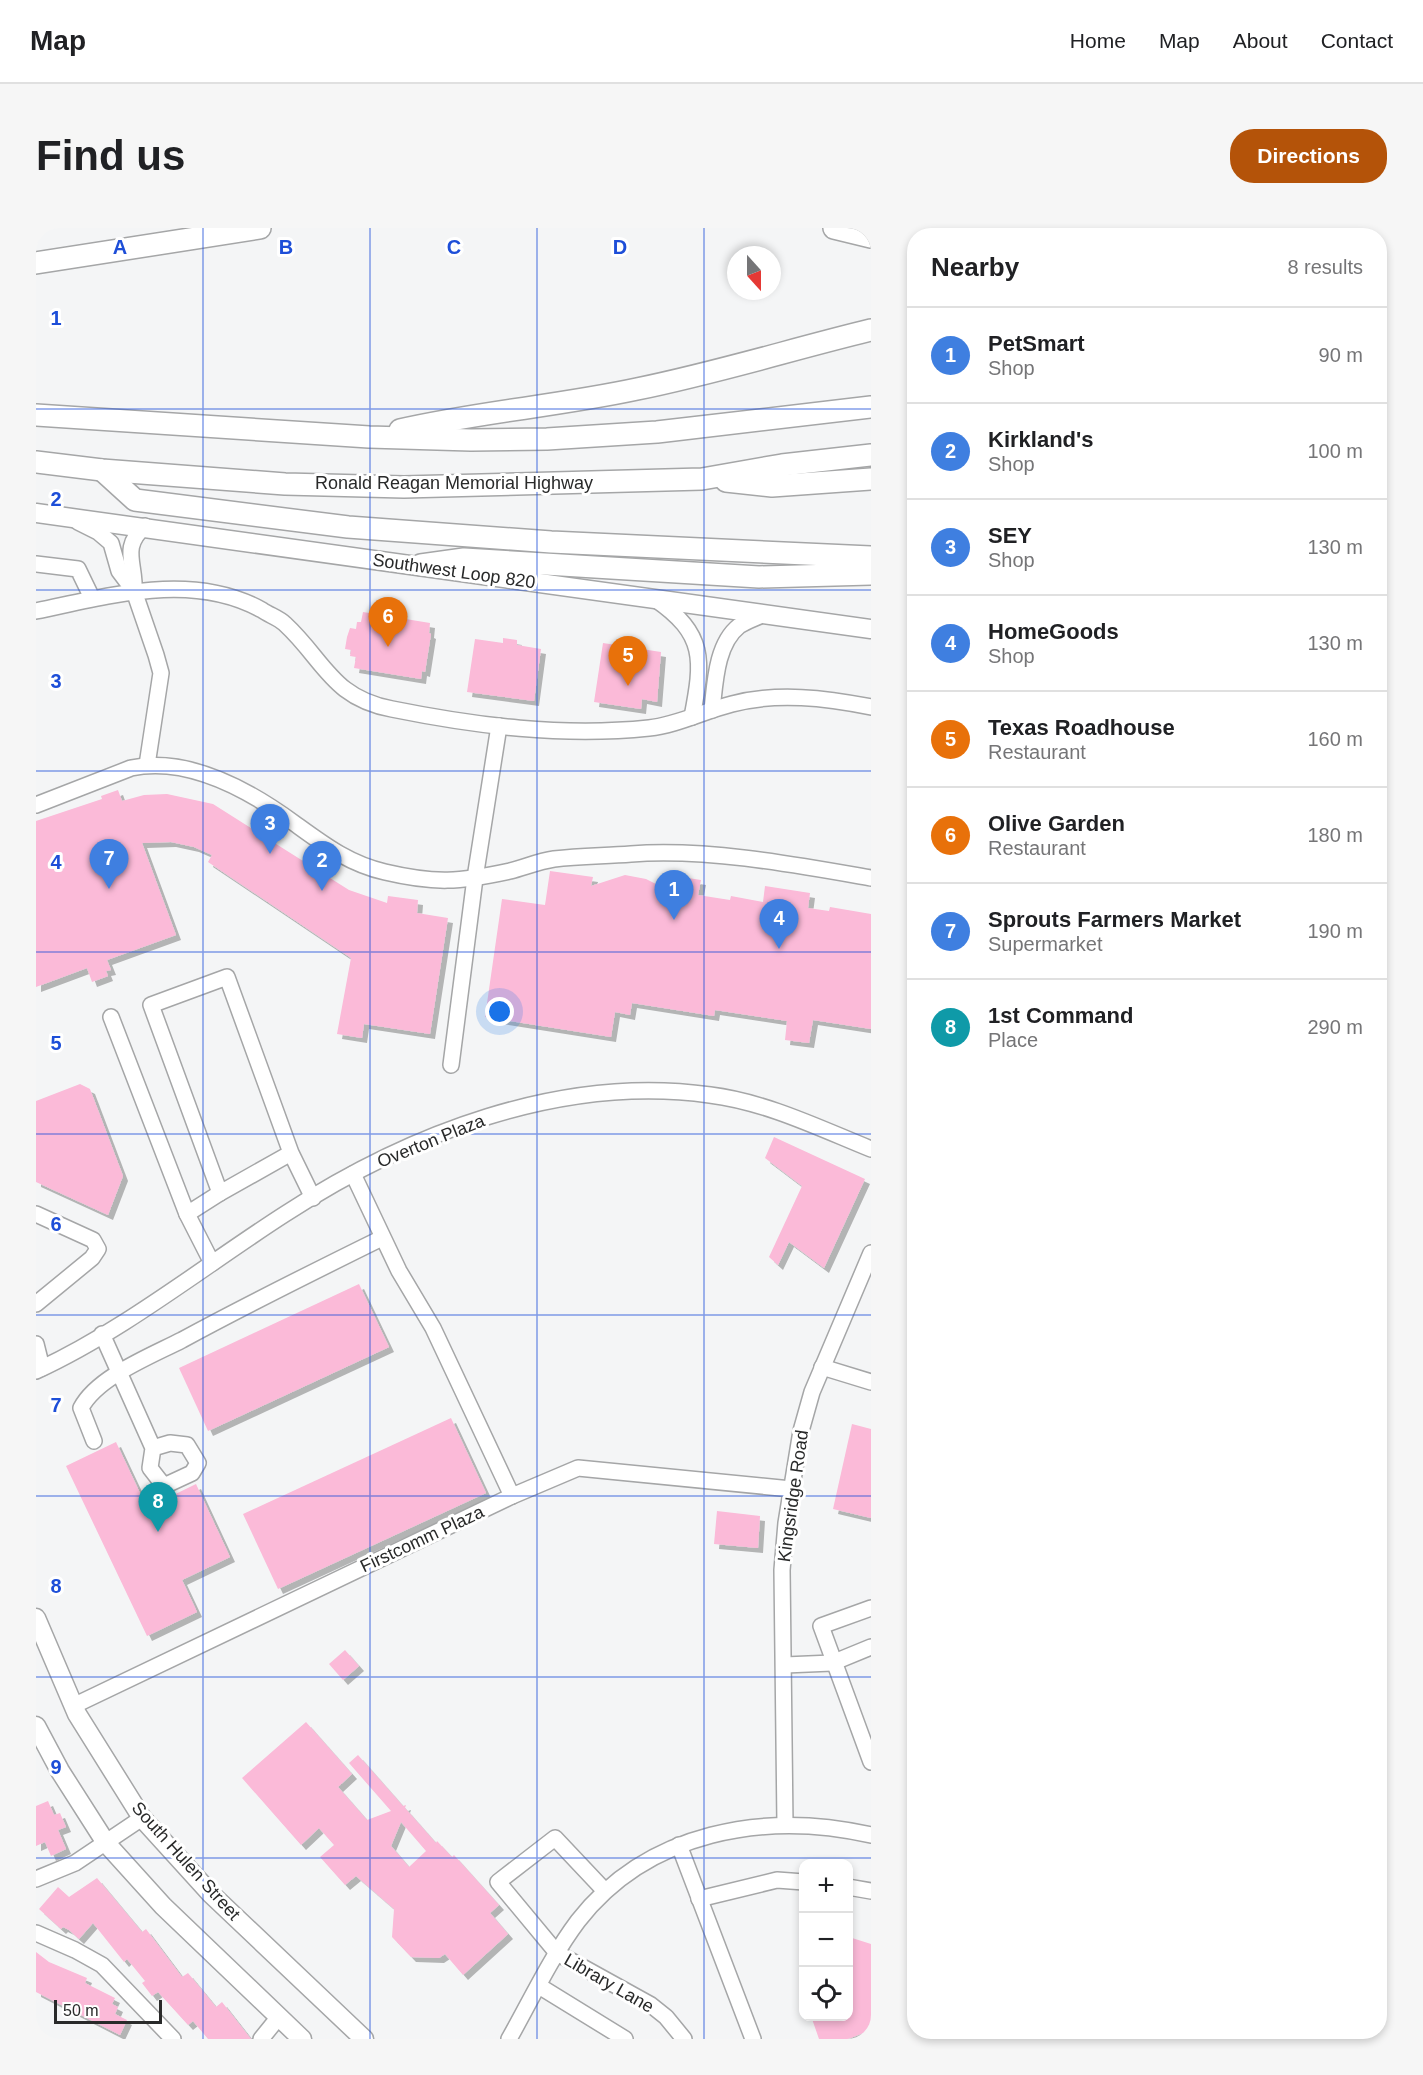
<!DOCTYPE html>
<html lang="en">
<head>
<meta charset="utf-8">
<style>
	body { margin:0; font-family:Helvetica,sans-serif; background:#f6f6f6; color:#202124 }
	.controls { position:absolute; right:18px; bottom:18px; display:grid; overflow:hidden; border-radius:12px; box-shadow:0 3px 9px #0003 }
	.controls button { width:54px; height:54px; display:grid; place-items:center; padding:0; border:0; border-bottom:2px solid #e0e0e0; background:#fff; color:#202124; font:30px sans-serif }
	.compass { position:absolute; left:691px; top:18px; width:54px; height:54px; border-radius:50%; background:#fff; box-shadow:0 3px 9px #0003; rotate:159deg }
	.scale { position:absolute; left:18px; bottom:15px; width:108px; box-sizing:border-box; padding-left:6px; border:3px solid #292a2a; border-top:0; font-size:16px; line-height:21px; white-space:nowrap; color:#292a2a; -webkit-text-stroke:4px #fff; paint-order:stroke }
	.you { position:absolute; left:464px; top:784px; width:21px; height:21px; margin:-15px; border:4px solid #fff; border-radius:50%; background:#1a73e8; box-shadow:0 0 0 9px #1a73e833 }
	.badge { display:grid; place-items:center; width:39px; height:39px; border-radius:50%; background:#b45309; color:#fff; font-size:20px; font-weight:700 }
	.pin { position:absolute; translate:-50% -50px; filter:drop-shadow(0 2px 3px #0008) }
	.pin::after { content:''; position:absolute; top:32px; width:21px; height:18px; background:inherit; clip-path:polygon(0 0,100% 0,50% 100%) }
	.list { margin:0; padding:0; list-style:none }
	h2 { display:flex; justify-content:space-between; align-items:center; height:78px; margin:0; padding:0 24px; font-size:26px }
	h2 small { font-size:20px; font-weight:400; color:#757577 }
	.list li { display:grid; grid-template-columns:39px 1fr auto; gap:18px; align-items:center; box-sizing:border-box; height:96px; padding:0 24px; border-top:2px solid #e0e0e0 }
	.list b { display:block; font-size:22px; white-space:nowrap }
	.list p { margin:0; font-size:20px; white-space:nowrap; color:#757577 }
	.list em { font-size:20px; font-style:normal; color:#757577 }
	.icon { flex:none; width:33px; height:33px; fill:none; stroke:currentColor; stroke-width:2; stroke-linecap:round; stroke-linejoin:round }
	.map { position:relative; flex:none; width:835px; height:1811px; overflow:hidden; border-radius:24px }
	header { display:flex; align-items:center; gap:36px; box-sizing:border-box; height:84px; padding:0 30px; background:#fff; border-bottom:2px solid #e0e0e0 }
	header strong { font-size:28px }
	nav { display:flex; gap:33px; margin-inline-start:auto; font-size:21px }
	.intro { display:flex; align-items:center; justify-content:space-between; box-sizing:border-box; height:144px; padding:0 36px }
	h1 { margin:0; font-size:42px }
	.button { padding:15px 27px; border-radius:24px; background:#b45309; color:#fff; font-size:21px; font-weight:700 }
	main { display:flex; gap:36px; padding:0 36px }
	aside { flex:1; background:#fff; border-radius:24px; box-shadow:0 3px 9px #0003 }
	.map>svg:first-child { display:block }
	.building { fill:#fbbad8; fill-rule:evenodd; filter:url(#shadow) }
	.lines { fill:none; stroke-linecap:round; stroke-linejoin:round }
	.minor-casing { stroke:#a5a6a7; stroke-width:18 }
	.major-casing { stroke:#a5a6a7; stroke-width:21 }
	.highway-casing { stroke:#a5a6a7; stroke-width:24 }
	.minor { stroke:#fff; stroke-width:15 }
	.major { stroke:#fff; stroke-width:18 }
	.highway { stroke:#fff; stroke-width:21 }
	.grid { fill:none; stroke:#1d4ed8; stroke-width:1.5; stroke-opacity:0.55 }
	.labels { text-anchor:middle; stroke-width:6; stroke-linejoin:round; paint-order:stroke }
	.street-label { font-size:18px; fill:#292a2a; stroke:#fff }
	.grid-label { font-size:20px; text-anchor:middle; font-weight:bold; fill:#1d4ed8; stroke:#fff; stroke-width:6; stroke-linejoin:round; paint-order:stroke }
</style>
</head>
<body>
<header>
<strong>Map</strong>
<nav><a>Home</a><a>Map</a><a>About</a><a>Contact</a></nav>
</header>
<div class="intro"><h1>Find us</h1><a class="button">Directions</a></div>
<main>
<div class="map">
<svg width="835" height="1811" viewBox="0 0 835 1811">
	<defs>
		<filter id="shadow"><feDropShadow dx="5" dy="5" stdDeviation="0" flood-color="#0004"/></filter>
	</defs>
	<rect width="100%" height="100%" fill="#f4f5f6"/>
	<g class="building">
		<polygon points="327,384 394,395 393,405 395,406 389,444 386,443 385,451 318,440 320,429 314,428 315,422 309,421 311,409 314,400 320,401 321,394 325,394"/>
		<polygon points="467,410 481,412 481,417 505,421 498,473 431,464 439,411 467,415"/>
		<polygon points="567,415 625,424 621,474 606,471 605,481 558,474"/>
		<polygon points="82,562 86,573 108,567 131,566 177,576 313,662 351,675 352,668 382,672 381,685 412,690 394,806 328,796 326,810 301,806 315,730 172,634 176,627 158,619 135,614 106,615 140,707 71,732 75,742 70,743 72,748 56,754 51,740 0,759 0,593 66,571 65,568"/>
		<polygon points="514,643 557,649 555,658 589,647 610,651 630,661 633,647 665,652 662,667 694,672 695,668 727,674 729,658 774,665 772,680 793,683 794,679 835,686 835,801 777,792 773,815 749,812 751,793 679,782 678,788 596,775 594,787 579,784 575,809 449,789 466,671 509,677"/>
		<polygon points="44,856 54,861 87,948 72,987 0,954 0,873"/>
		<polygon points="738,909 829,951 788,1040 753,1014 742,1037 733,1029 766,958 729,930"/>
		<polygon points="323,1056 353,1119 172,1203 143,1140"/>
		<polygon points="415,1190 450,1265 242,1361 207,1286"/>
		<polygon points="816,1196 835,1201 835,1290 797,1281"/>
		<polygon points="80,1214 111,1280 160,1256 194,1329 146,1352 161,1384 111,1408 30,1238"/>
		<polygon points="681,1283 724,1288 722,1320 678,1316"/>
		<polygon points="309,1422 323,1438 307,1452 293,1436"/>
		<path d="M 270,1494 L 316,1546 L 302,1559 L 331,1592 L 355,1583 L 313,1535 L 322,1527 L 367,1578 L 370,1577 L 369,1580 L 400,1615 L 401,1613 L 416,1629 L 418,1627 L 463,1677 L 454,1685 L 472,1706 L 427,1747 L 409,1726 L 403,1730 L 375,1729 L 356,1709 L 358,1681 L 320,1648 L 309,1657 L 284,1629 L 298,1617 L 283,1600 L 265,1617 L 206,1550 ZM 365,1594 L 390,1623 L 373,1639 L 355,1618 Z"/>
		<polygon points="12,1573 18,1587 24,1585 30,1599 22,1602 30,1621 15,1628 9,1614 0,1618 0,1578"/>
		<polygon points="61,1650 106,1704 110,1701 146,1749 152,1745 180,1779 186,1774 215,1811 172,1811 157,1793 152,1797 122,1764 116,1768 106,1755 109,1753 91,1731 88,1734 57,1695 43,1711 33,1702 27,1699 25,1701 3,1681 22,1659 33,1669"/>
		<polygon points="813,1709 835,1716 835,1802 812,1811 783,1811 775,1788 813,1788"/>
		<polygon points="0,1724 13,1734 51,1750 49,1755 79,1770 76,1776 82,1779 79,1786 91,1792 84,1807 0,1764"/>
	</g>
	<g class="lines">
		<g class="minor-casing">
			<g id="minor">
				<polyline points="42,294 62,304 75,315 83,343 98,363 120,427 125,445 111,537"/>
				<polyline points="0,336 42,341 56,370"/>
				<path d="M 98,363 C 100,336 84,320 109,298"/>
				<path d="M 619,371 C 670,406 667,432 656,489"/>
				<path d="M 0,383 C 73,368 156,343 226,382 C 233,387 243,390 249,396 C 288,432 296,470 356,481 C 440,498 527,509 613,500 C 641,497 668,483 696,476 C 741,464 790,470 835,479"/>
				<path d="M 676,482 C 679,456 680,416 703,398 C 710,393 720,390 728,386"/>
				<path d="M 0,577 L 95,540 C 152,528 213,562 258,595 C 287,616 313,636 349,644 C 400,656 423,654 474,643 C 489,639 504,633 518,631 C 544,628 570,628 595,626 C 670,620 761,637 835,650"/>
				<polyline points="75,789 151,986 184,965"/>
				<polyline points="415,837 439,650 463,498"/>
				<polyline points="255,925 184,965 115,777 191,749 255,925 277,970"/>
				<polyline points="317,946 363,1043 397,1100 476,1268"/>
				<polyline points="0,986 57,1012 62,1021 56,1030 0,1076"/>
				<polyline points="151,986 176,1035"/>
				<polyline points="66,1106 117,1220 114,1240 128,1258 156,1245 162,1235 151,1217 134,1215 117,1220"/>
				<polyline points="0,1116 6,1140"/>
				<polyline points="786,1139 835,1154"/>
				<path d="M 0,1143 C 87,1103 168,1038 249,986 C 372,906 525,846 674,867 C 730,874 783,900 835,921"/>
				<path d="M 58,1213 L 45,1180 C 61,1149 115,1128 146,1112 C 212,1076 279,1043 346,1010"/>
				<polyline points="835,1380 785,1398 835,1534"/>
				<polyline points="749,1437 796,1435 835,1419"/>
				<polyline points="37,1478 476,1268 542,1240 755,1261"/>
				<polyline points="749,1597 746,1342 750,1295 765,1203 776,1164 835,1025"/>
				<polyline points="643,1617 717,1811"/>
				<polyline points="0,1651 39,1635 106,1590"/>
				<polyline points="812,1659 835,1663"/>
				<polyline points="569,1663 519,1610 462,1654 521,1725 615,1777 630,1789 648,1811"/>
				<polyline points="663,1671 741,1652 768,1654"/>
				<polyline points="0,1705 39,1722 66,1737 137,1811"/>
				<polyline points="503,1758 589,1811"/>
				<polyline points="225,1811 242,1790"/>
				<path d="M 473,1811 C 495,1772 515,1729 542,1693 C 612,1603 729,1583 835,1607"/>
			</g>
		</g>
		<g class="major-casing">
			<g id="major">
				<polyline points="0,285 835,401"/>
				<polyline points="0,1390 41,1486 106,1590 175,1666 328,1811"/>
				<polyline points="0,1498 24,1543 70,1615 127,1678 266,1811"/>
			</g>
		</g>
		<g class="highway-casing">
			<g id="highway">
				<polyline points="798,0 835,9"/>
				<polyline points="0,35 224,0"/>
				<polyline points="0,187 333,209 435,212 511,211 621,204 835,179"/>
				<path d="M 364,202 C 442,184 522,178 601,161 C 680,145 757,121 835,102"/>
				<polyline points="0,234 66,242 249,256 368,259 666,251 746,237 835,227"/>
				<polyline points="66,242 99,272 312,299 515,314 835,329"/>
				<polyline points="690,253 736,258 835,251"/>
				<polyline points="385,337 428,331 723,349 835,346"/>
			</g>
		</g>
		<use href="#minor" class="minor"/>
		<use href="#major" class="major"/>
		<use href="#highway" class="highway"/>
	</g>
	<path class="grid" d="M 167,0 L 167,1811M 334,0 L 334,1811M 501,0 L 501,1811M 668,0 L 668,1811M 0,181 L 835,181M 0,362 L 835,362M 0,543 L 835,543M 0,724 L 835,724M 0,906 L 835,906M 0,1087 L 835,1087M 0,1268 L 835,1268M 0,1449 L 835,1449M 0,1630 L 835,1630"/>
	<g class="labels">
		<g class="street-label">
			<text x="418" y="261">Ronald Reagan Memorial Highway</text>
			<text transform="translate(418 343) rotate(8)" y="6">Southwest Loop 820</text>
			<text transform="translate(395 913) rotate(-22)" y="6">Overton Plaza</text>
			<text transform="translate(757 1268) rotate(-82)" y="6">Kingsridge Road</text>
			<text transform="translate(386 1311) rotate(-25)" y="6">Firstcomm Plaza</text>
			<text transform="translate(150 1633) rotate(48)" y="6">South Hulen Street</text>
			<text transform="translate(573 1755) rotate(30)" y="6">Library Lane</text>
		</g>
	</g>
	<g class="grid-label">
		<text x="84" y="26">A</text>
		<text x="250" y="26">B</text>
		<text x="418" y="26">C</text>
		<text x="584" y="26">D</text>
		<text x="20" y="97">1</text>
		<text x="20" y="278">2</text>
		<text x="20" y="460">3</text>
		<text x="20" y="641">4</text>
		<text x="20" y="822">5</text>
		<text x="20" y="1003">6</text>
		<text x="20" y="1184">7</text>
		<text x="20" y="1365">8</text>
		<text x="20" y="1546">9</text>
	</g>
</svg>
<div class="controls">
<button>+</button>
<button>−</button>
<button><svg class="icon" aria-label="locate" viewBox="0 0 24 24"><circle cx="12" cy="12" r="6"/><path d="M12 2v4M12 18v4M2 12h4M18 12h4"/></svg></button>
</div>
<svg class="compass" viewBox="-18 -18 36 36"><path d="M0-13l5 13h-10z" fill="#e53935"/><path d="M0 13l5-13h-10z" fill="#757577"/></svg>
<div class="scale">50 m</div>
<div class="you"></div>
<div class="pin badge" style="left:638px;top:692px;background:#3f7fe0">1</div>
<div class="pin badge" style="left:286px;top:663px;background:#3f7fe0">2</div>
<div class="pin badge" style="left:234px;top:626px;background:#3f7fe0">3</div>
<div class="pin badge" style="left:743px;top:721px;background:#3f7fe0">4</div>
<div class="pin badge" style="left:592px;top:458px;background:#e8710a">5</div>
<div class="pin badge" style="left:352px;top:419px;background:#e8710a">6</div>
<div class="pin badge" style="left:73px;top:661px;background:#3f7fe0">7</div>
<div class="pin badge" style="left:122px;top:1304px;background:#0f9aa8">8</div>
</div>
<aside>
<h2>Nearby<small>8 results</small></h2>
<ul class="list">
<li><span class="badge" style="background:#3f7fe0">1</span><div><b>PetSmart</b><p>Shop</p></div><em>90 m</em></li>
<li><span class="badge" style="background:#3f7fe0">2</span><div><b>Kirkland's</b><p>Shop</p></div><em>100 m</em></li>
<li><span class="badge" style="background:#3f7fe0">3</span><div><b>SEY</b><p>Shop</p></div><em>130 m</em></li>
<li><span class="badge" style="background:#3f7fe0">4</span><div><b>HomeGoods</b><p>Shop</p></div><em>130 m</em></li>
<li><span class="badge" style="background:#e8710a">5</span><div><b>Texas Roadhouse</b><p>Restaurant</p></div><em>160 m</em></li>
<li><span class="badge" style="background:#e8710a">6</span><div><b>Olive Garden</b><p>Restaurant</p></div><em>180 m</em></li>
<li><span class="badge" style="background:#3f7fe0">7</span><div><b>Sprouts Farmers Market</b><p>Supermarket</p></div><em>190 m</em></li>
<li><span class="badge" style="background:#0f9aa8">8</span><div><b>1st Command</b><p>Place</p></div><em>290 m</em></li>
</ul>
</aside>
</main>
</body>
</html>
